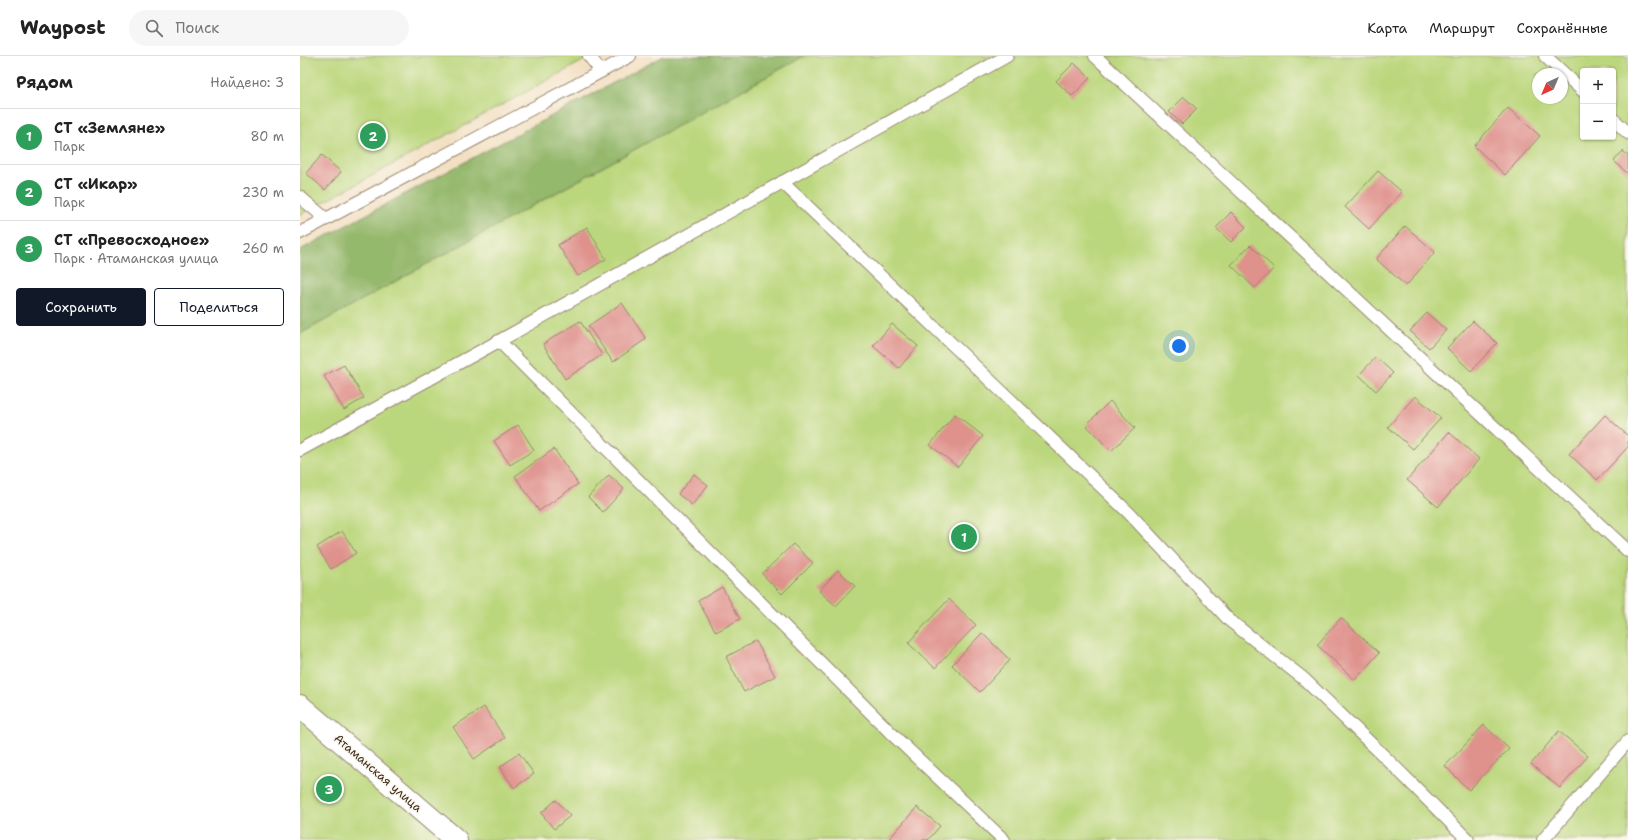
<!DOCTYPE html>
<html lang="ru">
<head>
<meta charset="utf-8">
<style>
	body { margin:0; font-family:"Shantell Sans",sans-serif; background:#f6f6f6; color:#222 }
	.controls { position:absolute; right:12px; top:12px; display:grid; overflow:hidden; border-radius:4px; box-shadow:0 1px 3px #0004 }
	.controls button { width:36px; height:36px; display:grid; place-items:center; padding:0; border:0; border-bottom:1px solid #e0e0e0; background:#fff; color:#222; font:20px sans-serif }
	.compass { position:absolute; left:1232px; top:12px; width:36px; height:36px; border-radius:50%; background:#fff; box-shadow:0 1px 3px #0004; rotate:224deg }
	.you { position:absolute; left:879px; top:290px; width:14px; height:14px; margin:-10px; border:3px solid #fff; border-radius:50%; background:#1a73e8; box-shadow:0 0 0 6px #1a73e833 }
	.badge { display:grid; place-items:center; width:26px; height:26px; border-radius:50%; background:#111827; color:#fff; font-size:13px; font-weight:700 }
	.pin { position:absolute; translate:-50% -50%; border:2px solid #fff; box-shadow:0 1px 4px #0006 }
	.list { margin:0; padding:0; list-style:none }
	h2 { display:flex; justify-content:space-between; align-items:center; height:52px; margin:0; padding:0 16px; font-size:17px }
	h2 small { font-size:13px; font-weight:400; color:#767676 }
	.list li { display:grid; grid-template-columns:26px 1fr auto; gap:12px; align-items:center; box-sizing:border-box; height:56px; padding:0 16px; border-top:1px solid #e0e0e0 }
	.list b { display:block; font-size:15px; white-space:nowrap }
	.list p { margin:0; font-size:13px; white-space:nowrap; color:#767676 }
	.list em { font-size:13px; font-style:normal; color:#767676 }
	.actions { display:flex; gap:8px; padding:12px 16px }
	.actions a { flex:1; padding:9px 0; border:1px solid #111827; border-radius:4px; text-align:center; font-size:14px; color:#111827 }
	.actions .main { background:#111827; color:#fff }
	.icon { flex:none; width:22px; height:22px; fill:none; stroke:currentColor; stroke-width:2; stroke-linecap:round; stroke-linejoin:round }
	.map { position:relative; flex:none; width:1328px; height:784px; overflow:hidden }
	header { display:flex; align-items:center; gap:24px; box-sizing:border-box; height:56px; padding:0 20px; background:#fff; border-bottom:1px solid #e0e0e0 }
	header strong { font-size:19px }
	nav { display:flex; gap:22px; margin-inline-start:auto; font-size:14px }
	.search { width:280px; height:36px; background:#f6f6f6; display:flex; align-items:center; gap:10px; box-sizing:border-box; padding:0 14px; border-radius:22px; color:#767676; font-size:15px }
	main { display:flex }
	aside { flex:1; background:#fff }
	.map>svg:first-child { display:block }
	.green { fill:#bbd77d; stroke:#7b804e; fill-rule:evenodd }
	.forest { fill:#94b86c; stroke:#687145 }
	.building { fill:#df918c }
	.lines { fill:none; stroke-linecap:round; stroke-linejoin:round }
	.lane-casing { stroke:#978570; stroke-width:14 }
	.street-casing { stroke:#978570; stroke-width:24 }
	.lane { stroke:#fff; stroke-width:12 }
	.street { stroke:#fff; stroke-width:22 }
	.labels { text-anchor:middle; stroke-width:3; stroke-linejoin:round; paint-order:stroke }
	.street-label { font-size:12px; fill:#3b2a1e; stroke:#fbf7ec }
</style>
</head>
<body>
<header>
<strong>Waypost</strong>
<div class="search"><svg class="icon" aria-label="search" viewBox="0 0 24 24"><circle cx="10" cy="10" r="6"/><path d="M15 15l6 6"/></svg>Поиск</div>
<nav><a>Карта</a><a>Маршрут</a><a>Сохранённые</a></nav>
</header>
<main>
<aside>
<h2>Рядом<small>Найдено: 3</small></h2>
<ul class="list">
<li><span class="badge" style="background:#2e9e5b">1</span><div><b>СТ «Земляне»</b><p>Парк</p></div><em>80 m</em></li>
<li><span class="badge" style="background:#2e9e5b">2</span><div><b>СТ «Икар»</b><p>Парк</p></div><em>230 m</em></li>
<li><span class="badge" style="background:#2e9e5b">3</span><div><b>СТ «Превосходное»</b><p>Парк · Атаманская улица</p></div><em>260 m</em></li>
</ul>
<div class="actions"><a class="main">Сохранить</a><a>Поделиться</a></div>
</aside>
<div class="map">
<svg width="1328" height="784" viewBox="0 0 1328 784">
	<rect width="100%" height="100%" fill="#fbf7ec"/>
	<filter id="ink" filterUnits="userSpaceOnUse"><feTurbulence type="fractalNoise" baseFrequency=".025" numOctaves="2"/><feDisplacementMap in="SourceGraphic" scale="8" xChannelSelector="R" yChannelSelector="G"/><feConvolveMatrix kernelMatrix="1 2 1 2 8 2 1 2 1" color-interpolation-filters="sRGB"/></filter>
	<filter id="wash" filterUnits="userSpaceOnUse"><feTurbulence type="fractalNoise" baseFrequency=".012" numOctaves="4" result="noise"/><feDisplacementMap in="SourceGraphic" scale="16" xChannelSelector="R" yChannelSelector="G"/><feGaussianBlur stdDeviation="0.9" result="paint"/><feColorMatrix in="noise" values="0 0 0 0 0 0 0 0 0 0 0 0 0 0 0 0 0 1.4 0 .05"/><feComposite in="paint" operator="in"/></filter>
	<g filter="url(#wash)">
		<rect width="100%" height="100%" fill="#f3e0c3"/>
		<g class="green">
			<polygon points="0,0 292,0 0,159"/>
			<path d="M 504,0 L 1328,0 L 1328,784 L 0,784 L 0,278 ZM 1283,15 L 1313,15 L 1313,81 L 1283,81 ZM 1238,18 L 1262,18 L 1262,42 L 1238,42 Z"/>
		</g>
		<polygon class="forest" points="364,0 504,0 0,278 0,194"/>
		<g id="blocks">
			<g class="building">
				<polygon points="774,7 790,22 772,40 756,25"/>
				<polygon points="884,41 897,53 882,68 869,56"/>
				<polygon points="1208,52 1240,80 1205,119 1174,90"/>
				<polygon points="1323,95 1328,100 1328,118 1314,105"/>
				<polygon points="22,99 41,116 25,134 6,117"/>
				<polygon points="1078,115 1102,136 1069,173 1045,151"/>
				<polygon points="931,156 946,171 931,186 916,172"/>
				<polygon points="1105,170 1135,196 1106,230 1076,203"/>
				<polygon points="287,171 306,203 278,220 258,189"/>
				<polygon points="950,189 974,212 955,232 931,209"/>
				<polygon points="322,247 346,283 313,306 288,270"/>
				<polygon points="1127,257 1146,274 1129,292 1110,275"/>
				<polygon points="280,265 302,299 265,323 243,288"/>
				<polygon points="1173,265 1197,287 1171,315 1147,292"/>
				<polygon points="592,268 618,290 599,312 573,290"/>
				<polygon points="1076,301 1093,317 1076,335 1059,319"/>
				<polygon points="44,309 64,342 44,354 24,320"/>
				<polygon points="1115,340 1141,362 1113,393 1088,371"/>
				<polygon points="810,345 835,372 811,395 786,369"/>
				<polygon points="655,358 683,380 658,411 630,389"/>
				<polygon points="1305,359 1328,380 1328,391 1297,424 1269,398"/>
				<polygon points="218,369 234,394 210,409 194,385"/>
				<polygon points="1149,376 1179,403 1138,451 1107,424"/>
				<polygon points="254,393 278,428 239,455 215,420"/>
				<polygon points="394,418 408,429 392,449 378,438"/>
				<polygon points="309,419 324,433 303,456 288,441"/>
				<polygon points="42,475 56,497 31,513 17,491"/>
				<polygon points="493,488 513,507 482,538 462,518"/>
				<polygon points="538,514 555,530 536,550 519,535"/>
				<polygon points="422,531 440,563 416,576 398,545"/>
				<polygon points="649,543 676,569 635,612 608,587"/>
				<polygon points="1041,562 1079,597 1055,624 1017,589"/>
				<polygon points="682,577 710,604 680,636 652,609"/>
				<polygon points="456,585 475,620 444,636 426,601"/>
				<polygon points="184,651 205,682 174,703 153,671"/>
				<polygon points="1184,669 1209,693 1169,734 1145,710"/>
				<polygon points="1259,675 1288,700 1260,732 1231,708"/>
				<polygon points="219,697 234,718 214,732 200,711"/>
				<polygon points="256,744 270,760 254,773 241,757"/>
				<polygon points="617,751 640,770 628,784 591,784 590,782"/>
			</g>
		</g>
	</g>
	<g filter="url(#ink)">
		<use href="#blocks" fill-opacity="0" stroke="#978570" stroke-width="1"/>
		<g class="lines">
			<g class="lane-casing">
				<g id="lane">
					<polyline points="289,0 301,15"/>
					<polyline points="795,0 1328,495"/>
					<polyline points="1245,0 1283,35"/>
					<polyline points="1313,63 1328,77"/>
					<polyline points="482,126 829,457 929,564 1004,623 1089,705 1168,784"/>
					<polyline points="0,141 26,163"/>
					<polyline points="0,177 330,0"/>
					<polyline points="199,285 595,681 704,784"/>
					<polyline points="0,394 199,285 707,0"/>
					<polyline points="1243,784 1328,685"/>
				</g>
			</g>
			<g class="street-casing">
				<polyline id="street" points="0,650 156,784"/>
			</g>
			<use href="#lane" class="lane"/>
			<use href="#street" class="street"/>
		</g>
	</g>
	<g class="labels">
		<g class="street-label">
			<text transform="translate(78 717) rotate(41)" y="4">Атаманская улица</text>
		</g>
	</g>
</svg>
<div class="controls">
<button>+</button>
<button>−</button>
</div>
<svg class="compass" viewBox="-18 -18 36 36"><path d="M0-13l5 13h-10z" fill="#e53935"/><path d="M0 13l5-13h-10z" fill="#767676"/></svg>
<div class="you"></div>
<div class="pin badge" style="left:664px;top:481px;background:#2e9e5b">1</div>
<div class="pin badge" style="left:73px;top:80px;background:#2e9e5b">2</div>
<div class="pin badge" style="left:29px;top:733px;background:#2e9e5b">3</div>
</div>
</main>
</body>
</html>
